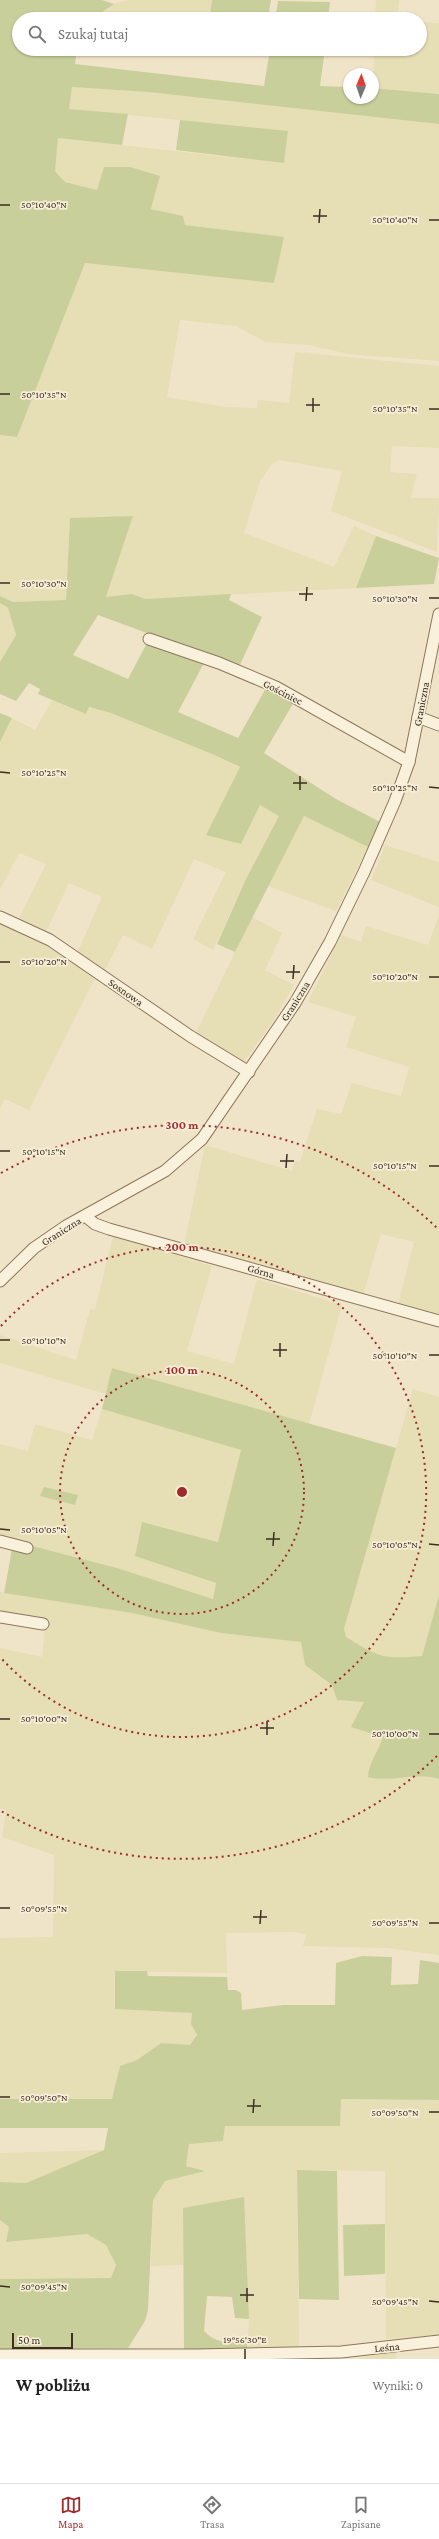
<!DOCTYPE html>
<html lang="pl">
<head>
<meta charset="utf-8">
<style>
	body { margin:0; font-family:"Crimson Pro",serif; background:#f2f2f2; color:#222 }
	.compass { position:absolute; left:343px; top:68px; width:36px; height:36px; border-radius:50%; background:#fff; box-shadow:0 1px 3px #0004; rotate:2deg }
	.scale { position:absolute; left:12px; bottom:10px; width:61px; box-sizing:border-box; padding-left:4px; border:2px solid #3d2e20; border-top:0; font-size:11px; line-height:14px; white-space:nowrap; color:#3d2e20; -webkit-text-stroke:3px #f7eed8; paint-order:stroke }
	.list { margin:0; padding:0; list-style:none }
	h2 { display:flex; justify-content:space-between; align-items:center; height:52px; margin:0; padding:0 16px; font-size:17px }
	h2 small { font-size:13px; font-weight:400; color:#767676 }
	.icon { flex:none; width:22px; height:22px; fill:none; stroke:currentColor; stroke-width:2; stroke-linecap:round; stroke-linejoin:round }
	.map { position:relative; flex:none; width:439px; height:2359px; overflow:hidden }
	.search { position:absolute; background:#fff; box-shadow:0 1px 3px #0004; left:12px; right:12px; top:12px; height:44px; display:flex; align-items:center; gap:10px; box-sizing:border-box; padding:0 14px; border-radius:22px; color:#767676; font-size:15px }
	.sheet { height:124px; background:#fff }
	nav { display:flex; justify-content:space-around; align-items:center; box-sizing:border-box; height:56px; border-top:1px solid #e0e0e0; background:#fff; font-size:11px; color:#767676 }
	nav a { display:grid; justify-items:center; gap:2px }
	nav .on { color:#9e2a2b }
	.map>svg:first-child { display:block }
	.farmland { fill:#e6deb5 }
	.green { fill:#c9cf9b }
	.lines { fill:none; stroke-linecap:round; stroke-linejoin:round }
	.minor-casing { stroke:#8d765c; stroke-width:13 }
	.minor { stroke:#faf1dc; stroke-width:11 }
	.ticks { fill:none; stroke:#3d2e20; stroke-width:1.5 }
	.ring { fill:none; stroke:#9e2a2b; stroke-width:2; stroke-dasharray:2 4 }
	.labels { text-anchor:middle; stroke-width:3.5; stroke-linejoin:round; paint-order:stroke }
	.street-label { font-size:11px; fill:#3d2e20; stroke:#f7eed8 }
	.ticks-label { font-size:10px; text-anchor:middle; fill:#3d2e20; stroke:#f7eed8; stroke-width:3.5; stroke-linejoin:round; paint-order:stroke }
	.centre { fill:#9e2a2b; stroke:#f7eed8; stroke-width:2 }
	.ring-label { font-size:12px; text-anchor:middle; font-weight:bold; fill:#9e2a2b; stroke:#f7eed8; stroke-width:3.5; stroke-linejoin:round; paint-order:stroke }
</style>
</head>
<body>
<div class="map">
<svg width="439" height="2359" viewBox="0 0 439 2359">
	<rect width="100%" height="100%" fill="#f0e4c8"/>
	<g class="farmland">
		<polygon points="128,0 212,0 210,15 220,17 220,19 92,19 114,4"/>
		<polygon points="376,0 399,0 397,19 375,19"/>
		<polygon points="420,22 439,23 439,94 373,88 374,49 420,49"/>
		<polygon points="154,49 217,49 216,56"/>
		<polygon points="72,87 148,92 439,124 439,361 348,354 309,345 265,342 236,326 180,320 167,397 225,407 257,408 258,400 289,403 295,352 439,366 439,448 392,446 390,472 417,474 411,498 439,498 437,552 331,511 342,471 279,460 272,464 260,481 244,533 334,567 354,526 376,536 356,588 145,599 132,594 106,597 133,516 70,519 66,600 13,602 0,596 0,435 17,437 85,263 274,283 283,237 185,225 183,216 151,209 160,176 97,190 65,182 55,171 58,138 284,163 288,131 69,109"/>
		<polygon points="0,603 8,608 16,635 0,662"/>
		<polygon points="52,700 86,714 88,707 111,713 212,754 240,768 206,835 260,805 279,816 246,879 213,950 193,939 226,872 194,859 152,949 123,935 104,972 78,951 102,897 69,883 45,934 18,920 46,864 19,853 0,890 0,741 12,718 35,730"/>
		<polygon points="304,816 368,847 336,911 268,886"/>
		<polygon points="385,845 439,862 439,907 371,880"/>
		<polygon points="439,915 439,1317 398,1305 414,1242 381,1234 363,1295 184,1245 205,1145 292,1171 295,1161 300,1162 317,1109 341,1114 352,1083 401,1096 409,1067 346,1047 356,1017 308,1002 341,935 361,942 366,926 428,945"/>
		<polygon points="252,917 282,933 265,970 294,985 275,1018 243,1064 195,1035"/>
		<polygon points="0,922 45,942 96,976 29,1110 5,1099 0,1109"/>
		<polygon points="113,1236 212,1266 187,1351 234,1364 257,1279 342,1305 309,1424 112,1368 106,1394 0,1363 0,1335 76,1360 90,1309 95,1310"/>
		<polygon points="413,1389 439,1397 439,1595 422,1656 390,1659 378,1656 346,1637 344,1629"/>
		<polygon points="102,1409 241,1450 219,1542 142,1522 135,1555 216,1583 213,1599 117,1568 0,1537 0,1444 28,1451 35,1424 92,1440"/>
		<polygon points="0,1592 132,1613 221,1633 301,1642 305,1665 332,1685 337,1700 365,1702 384,1737 379,1751 368,1770 405,1778 428,1776 439,1779 439,1955 387,1948 303,1946 306,1935 297,1932 226,1933 227,1973 115,1971 115,2009 193,2013 191,2024 197,2035 190,2046 161,2043 137,2060 120,2066 113,2099 0,2099 0,1938 53,1937 54,1855 2,1837 6,1810 0,1809 0,1648 42,1657 45,1627 0,1613"/>
		<polygon points="341,2099 439,2100 439,2335 386,2339 385,2171 297,2170 299,2346 247,2350 249,2319 183,2208 183,2265 151,2266 153,2200 165,2181 204,2171 186,2166 189,2144 223,2141 225,2126 340,2126"/>
		<polygon points="104,2150 26,2183 0,2182 0,2153"/>
		<polygon points="0,2220 9,2227 6,2242 87,2234 106,2245 116,2265 111,2278 0,2279"/>
		<polygon points="395,2351 396,2359 361,2359 360,2358"/>
	</g>
	<g class="green">
		<polygon points="0,0 102,0 114,4 92,19 19,19 19,49 77,49 75,64 264,86 270,49 325,49 320,86 349,87 349,98 373,98 373,88 439,94 439,124 148,92 72,87 69,109 128,114 122,145 58,138 55,171 65,182 97,190 104,167 130,167 160,176 151,209 183,216 185,225 284,237 274,283 85,263 17,437 0,435"/>
		<polygon points="212,0 271,0 268,19 210,15"/>
		<polygon points="278,1 330,2 328,19 275,19"/>
		<polygon points="180,120 288,131 284,163 176,150"/>
		<polygon points="133,516 106,597 132,594 145,599 231,594 229,600 262,617 239,667 98,615 73,655 128,679 148,641 204,663 178,712 238,738 266,688 294,702 264,753 336,799 382,823 368,847 304,816 235,952 217,944 246,879 279,816 260,805 241,844 206,835 240,767 212,754 111,713 89,707 86,714 38,694 40,689 29,683 16,701 0,694 0,662 16,635 8,608 0,603 0,596 13,602 66,600 70,518"/>
		<polygon points="376,536 439,558 434,584 356,588"/>
		<polygon points="0,713 12,718 0,742"/>
		<path d="M 112,1368 L 396,1448 L 344,1629 L 346,1637 C 381,1658 381,1659 422,1656 L 439,1595 L 439,1779 C 416,1772 391,1783 368,1777 C 368,1764 379,1750 383,1737 L 351,1727 L 364,1702 L 337,1700 L 332,1685 L 305,1665 L 301,1642 L 221,1633 L 132,1613 L 4,1593 L 12,1549 L 29,1545 L 117,1568 L 213,1599 L 216,1583 L 135,1556 L 142,1522 L 218,1542 L 241,1450 L 102,1409 Z"/>
		<polygon points="44,1487 78,1495 75,1505 40,1496"/>
		<polygon points="362,1956 392,1957 391,1985 418,1984 420,1960 439,1963 439,2100 341,2099 340,2126 225,2126 223,2141 189,2144 186,2166 205,2171 165,2181 153,2200 148,2310 145,2321 128,2348 0,2349 0,2279 111,2278 116,2265 106,2245 87,2234 6,2242 9,2227 0,2220 0,2182 26,2183 104,2150 108,2128 0,2128 0,2099 112,2099 120,2066 137,2060 161,2043 190,2045 197,2035 191,2024 192,2013 115,2009 115,1971 147,1971 148,1976 227,1977 228,1990 236,1990 241,1993 242,2010 283,2005 335,2005 336,1963"/>
		<polygon points="297,2170 337,2171 339,2300 299,2299"/>
		<path d="M 244,2197 L 249,2319 L 235,2318 L 232,2297 L 207,2296 L 204,2331 C 218,2345 228,2342 247,2342 L 247,2350 L 184,2349 L 183,2208 Z"/>
		<polygon points="385,2224 385,2274 344,2276 343,2225"/>
	</g>
	<g class="lines">
		<g class="minor-casing">
			<g id="minor">
				<polyline points="149,639 219,663 276,687 409,762"/>
				<polyline points="418,717 439,725"/>
				<polyline points="0,917 50,940 190,1036 249,1072"/>
				<polyline points="85,1216 95,1224 109,1229 439,1321"/>
				<polyline points="0,1281 34,1248 66,1226 165,1171 202,1139 295,1003 330,942 364,872 395,801 409,762 439,614"/>
				<polyline points="0,1541 27,1548"/>
				<polyline points="0,1617 43,1624"/>
				<polyline points="0,2355 197,2355 341,2352 439,2341"/>
			</g>
		</g>
		<use href="#minor" class="minor"/>
	</g>
	<path class="ticks" d="M 0,205 L 10,205M 313,216 L 327,216M 429,220 L 439,220M 319,223 L 320,209M 0,394 L 10,394M 306,405 L 320,405M 429,409 L 439,409M 313,412 L 313,398M 0,583 L 10,583M 299,594 L 313,594M 429,598 L 439,598M 306,601 L 307,587M 0,772 L 10,773M 293,783 L 307,783M 429,787 L 439,788M 300,790 L 300,776M 0,962 L 10,962M 286,972 L 300,972M 429,977 L 439,977M 293,979 L 294,965M 0,1151 L 10,1151M 280,1161 L 294,1161M 429,1166 L 439,1166M 286,1168 L 287,1154M 0,1340 L 10,1340M 273,1350 L 287,1350M 429,1355 L 439,1355M 280,1357 L 280,1343M 0,1529 L 10,1530M 266,1539 L 280,1539M 429,1544 L 439,1545M 273,1546 L 274,1532M 0,1719 L 10,1719M 260,1728 L 274,1728M 429,1734 L 439,1734M 267,1735 L 267,1721M 0,1908 L 10,1908M 253,1917 L 267,1917M 429,1923 L 439,1923M 260,1924 L 261,1910M 0,2097 L 10,2097M 247,2106 L 261,2106M 429,2112 L 439,2112M 253,2113 L 254,2099M 0,2286 L 10,2287M 240,2295 L 254,2295M 429,2301 L 439,2302M 247,2302 L 247,2288M 245,2359 L 245,2349"/>
	<g class="ring">
		<circle cx="182" cy="1492" r="122"/>
		<path d="M1 1326A245 245 0 1 1 1 1658"/>
		<path d="M437 1756A367 367 0 0 1 1 1811M1 1173A367 367 0 0 1 437 1228"/>
	</g>
	<g class="labels">
		<g class="street-label">
			<text transform="translate(283 692) rotate(27)" y="4">Gościniec</text>
			<text transform="translate(421 704) rotate(-79)" y="4">Graniczna</text>
			<text transform="translate(126 992) rotate(35)" y="4">Sosnowa</text>
			<text transform="translate(295 1001) rotate(-58)" y="4">Graniczna</text>
			<text transform="translate(61 1231) rotate(-32)" y="4">Graniczna</text>
			<text transform="translate(261 1271) rotate(16)" y="4">Górna</text>
			<text transform="translate(387 2347) rotate(-6)" y="4">Leśna</text>
		</g>
	</g>
	<g class="ticks-label">
		<text x="44" y="208">50°10'40"N</text>
		<text x="395" y="223">50°10'40"N</text>
		<text x="44" y="398">50°10'35"N</text>
		<text x="395" y="412">50°10'35"N</text>
		<text x="44" y="587">50°10'30"N</text>
		<text x="395" y="602">50°10'30"N</text>
		<text x="44" y="776">50°10'25"N</text>
		<text x="395" y="791">50°10'25"N</text>
		<text x="44" y="965">50°10'20"N</text>
		<text x="395" y="980">50°10'20"N</text>
		<text x="44" y="1155">50°10'15"N</text>
		<text x="395" y="1169">50°10'15"N</text>
		<text x="44" y="1344">50°10'10"N</text>
		<text x="395" y="1359">50°10'10"N</text>
		<text x="44" y="1533">50°10'05"N</text>
		<text x="395" y="1548">50°10'05"N</text>
		<text x="44" y="1722">50°10'00"N</text>
		<text x="395" y="1737">50°10'00"N</text>
		<text x="44" y="1912">50°09'55"N</text>
		<text x="395" y="1926">50°09'55"N</text>
		<text x="44" y="2101">50°09'50"N</text>
		<text x="395" y="2116">50°09'50"N</text>
		<text x="44" y="2290">50°09'45"N</text>
		<text x="395" y="2305">50°09'45"N</text>
		<text x="245" y="2343">19°56'30"E</text>
	</g>
	<circle cx="182" cy="1492" r="6" class="centre"/>
	<g class="ring-label">
		<text x="182" y="1129">300 m</text>
		<text x="182" y="1251">200 m</text>
		<text x="182" y="1374">100 m</text>
	</g>
</svg>
<svg class="compass" viewBox="-18 -18 36 36"><path d="M0-13l5 13h-10z" fill="#e53935"/><path d="M0 13l5-13h-10z" fill="#767676"/></svg>
<div class="scale">50 m</div>
<div class="search"><svg class="icon" aria-label="search" viewBox="0 0 24 24"><circle cx="10" cy="10" r="6"/><path d="M15 15l6 6"/></svg>Szukaj tutaj</div>
</div>
<section class="sheet">
<h2>W pobliżu<small>Wyniki: 0</small></h2>
<ul class="list">
</ul>
</section>
<nav>
<a class="on"><svg class="icon" aria-label="map" viewBox="0 0 24 24"><path d="M3 6l6-2 6 2 6-2v14l-6 2-6-2-6 2zM9 4v14M15 6v14"/></svg>Mapa</a>
<a><svg class="icon" aria-label="directions" viewBox="0 0 24 24"><path d="M12 3l9 9-9 9-9-9zM9 14v-3h6M13 9l2 2-2 2"/></svg>Trasa</a>
<a><svg class="icon" aria-label="saved" viewBox="0 0 24 24"><path d="M7 4h10v16l-5-4-5 4z"/></svg>Zapisane</a>
</nav>
</body>
</html>
